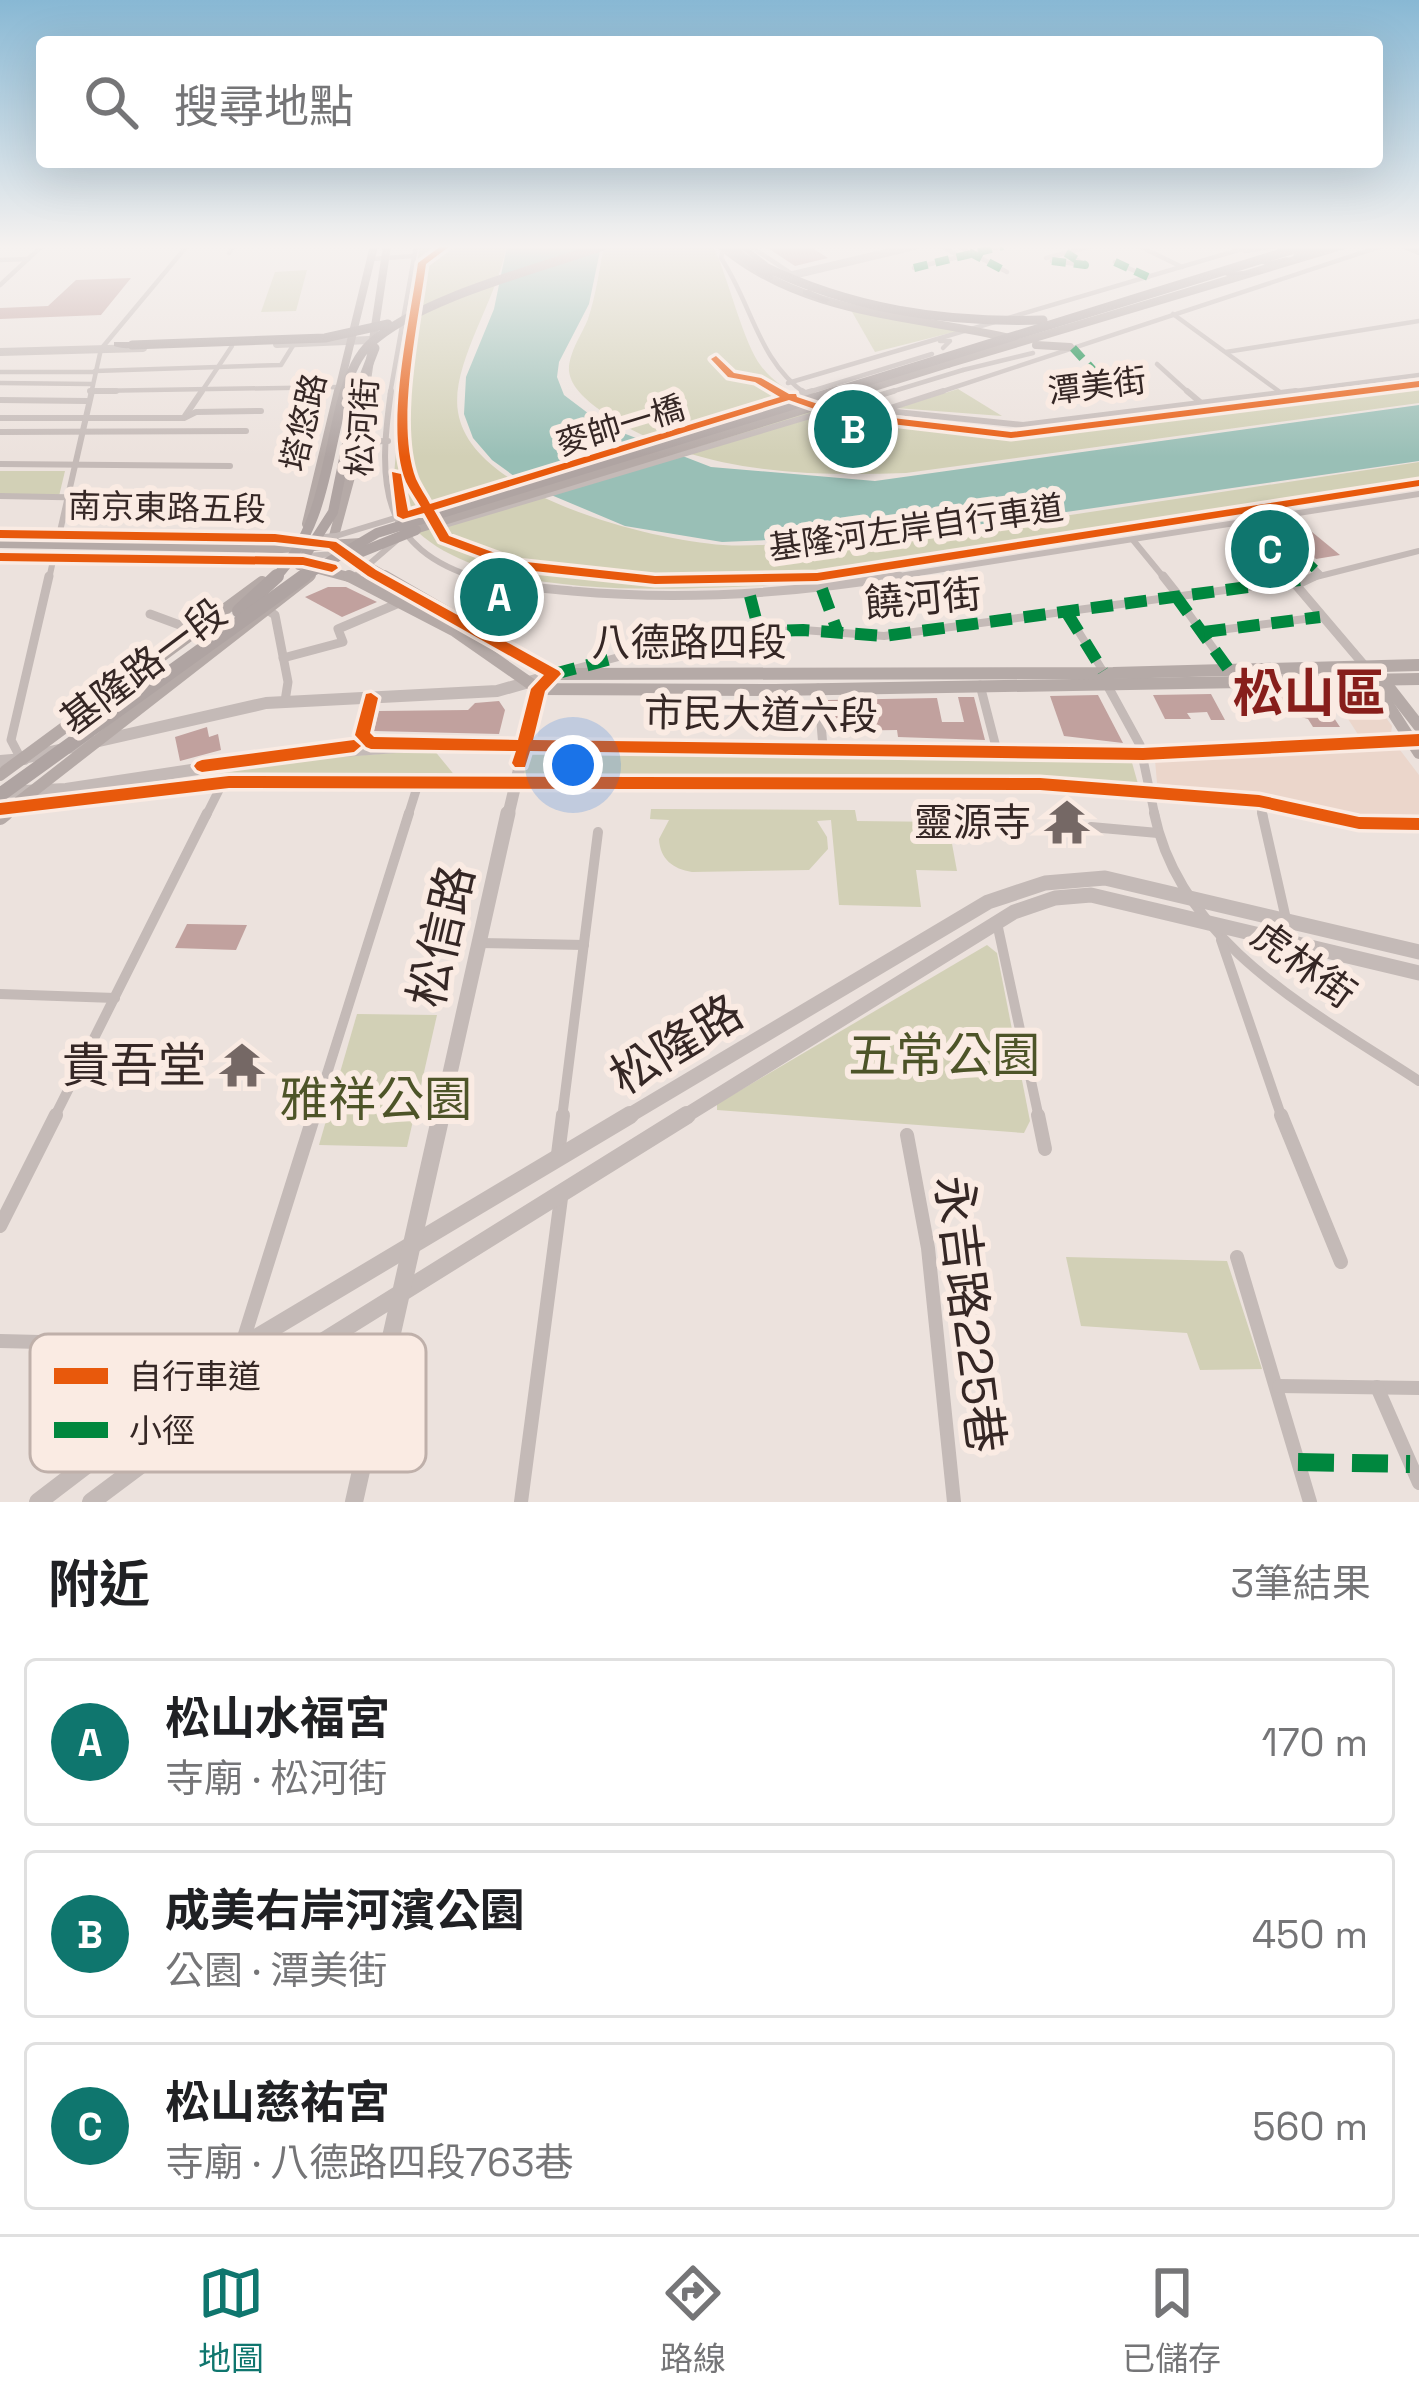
<!DOCTYPE html>
<html lang="zh-TW">
<head>
<meta charset="utf-8">
<style>
	body { margin:0; font-family:"Space Grotesk","Noto Sans TC",sans-serif; background:#f6f6f6; color:#202124 }
	.you { position:absolute; left:573px; top:765px; width:42px; height:42px; margin:-30px; border:9px solid #fff; border-radius:50%; background:#1a73e8; box-shadow:0 0 0 18px #1a73e833 }
	.badge { display:grid; place-items:center; width:78px; height:78px; border-radius:50%; background:#0f766e; color:#fff; font-size:39px; font-weight:700 }
	.pin { position:absolute; translate:-50% -50%; border:6px solid #fff; box-shadow:0 3px 12px #0006 }
	.list { margin:0; padding:0; list-style:none }
	h2 { display:flex; justify-content:space-between; align-items:center; height:156px; margin:0; padding:0 48px; font-size:51px }
	h2 small { font-size:39px; font-weight:400; color:#757577 }
	.list li { display:grid; grid-template-columns:78px 1fr auto; gap:36px; align-items:center; box-sizing:border-box; height:168px; margin:0 24px 24px; padding:0 24px; border:3px solid #e0e0e0; border-radius:12px }
	.list b { display:block; font-size:45px; white-space:nowrap }
	.list p { margin:0; font-size:39px; white-space:nowrap; color:#757577 }
	.list em { font-size:39px; font-style:normal; color:#757577 }
	.icon { flex:none; width:66px; height:66px; fill:none; stroke:currentColor; stroke-width:2; stroke-linecap:round; stroke-linejoin:round }
	.map { position:relative; flex:none; width:1419px; height:1502px; overflow:hidden }
	.search { position:absolute; background:#fff; box-shadow:0 12px 48px #0002; left:36px; right:36px; top:36px; height:132px; display:flex; align-items:center; gap:30px; box-sizing:border-box; padding:0 42px; border-radius:12px; color:#757577; font-size:45px }
	.sheet { height:732px; background:#fff }
	nav { display:flex; justify-content:space-around; align-items:center; box-sizing:border-box; height:168px; border-top:3px solid #e0e0e0; background:#fff; font-size:33px; color:#757577 }
	nav a { display:grid; justify-items:center; gap:6px }
	nav .on { color:#0f766e }
	.map>svg:first-child { display:block }
	.green { fill:#d2d0b6 }
	.plaza { fill:#ebd6cb }
	.water { fill:#99bfb6 }
	.building { fill:#c1a19e }
	.lines { fill:none; stroke-linecap:round; stroke-linejoin:round }
	.pedestrian-far2 { stroke:#c4bab7; stroke-width:4.5 }
	.pedestrian-far1 { stroke:#c4bab7; stroke-width:6 }
	.pedestrian { stroke:#c4bab7; stroke-width:8 }
	.minor-far4 { stroke:#c4bab7; stroke-width:4.5 }
	.minor-far3 { stroke:#c4bab7; stroke-width:6 }
	.minor-far2 { stroke:#c4bab7; stroke-width:9 }
	.minor-far1 { stroke:#c4bab7; stroke-width:10 }
	.minor { stroke:#c4bab7; stroke-width:14 }
	.tertiary-far3 { stroke:#c4bab7; stroke-width:8 }
	.tertiary-far2 { stroke:#c4bab7; stroke-width:12 }
	.tertiary-far1 { stroke:#c4bab7; stroke-width:15 }
	.tertiary { stroke:#c4bab7; stroke-width:18 }
	.secondary-far3 { stroke:#b5aaa7; stroke-width:8 }
	.secondary-far2 { stroke:#b5aaa7; stroke-width:10 }
	.secondary-far1 { stroke:#b5aaa7; stroke-width:12 }
	.secondary { stroke:#b5aaa7; stroke-width:16 }
	.trunk { fill:#afa4a2; fill-rule:evenodd }
	.minor-bridge-far1 { stroke:#c4bab7; stroke-width:4.5 }
	.minor-bridge { stroke:#c4bab7; stroke-width:6 }
	.secondary-bridge-far1 { stroke:#b5aaa7; stroke-width:8 }
	.secondary-bridge { stroke:#b5aaa7; stroke-width:10 }
	.trunk-bridge-far2 { stroke:#afa4a2; stroke-width:9 }
	.trunk-bridge-far1 { stroke:#afa4a2; stroke-width:10 }
	.trunk-bridge { stroke:#afa4a2; stroke-width:14 }
	.quiet-far3 { stroke:#00873e; stroke-width:8; stroke-dasharray:14 8; stroke-linecap:butt }
	.quiet-far2 { stroke:#00873e; stroke-width:9; stroke-dasharray:18 9; stroke-linecap:butt }
	.quiet-far1 { stroke:#00873e; stroke-width:12; stroke-dasharray:22 12; stroke-linecap:butt }
	.quiet { stroke:#00873e; stroke-width:18; stroke-dasharray:36 18; stroke-linecap:butt }
	.cycleway-casing { stroke:#faebe3; stroke-width:7 }
	.cycleway { fill:#e8590c; fill-rule:evenodd }
	.labels { text-anchor:middle; stroke-width:12; stroke-linejoin:round; paint-order:stroke }
	.far-street-label { font-size:33px; fill:#352725; stroke:#faebe3 }
	.street-label { font-size:39px; fill:#352725; stroke:#faebe3 }
	.poi-label { font-size:39px; fill:#352725; stroke:#faebe3; text-anchor:end }
	.near-street-label { font-size:48px; fill:#352725; stroke:#faebe3 }
	.near-park-label { font-size:48px; fill:#4d5428; stroke:#faebe3 }
	.near-poi-label { font-size:48px; fill:#352725; stroke:#faebe3; text-anchor:end }
	.district-label { font-size:51px; font-weight:bold; fill:#871e1b; stroke:#faebe3 }
	.key { fill:#faebe3; stroke:#bfb0aa; stroke-width:3 }
	.key-label { font-size:33px; fill:#352725 }
</style>
</head>
<body>
<div class="map">
<svg width="1419" height="1502" viewBox="0 0 1419 1502">
	<rect width="100%" height="100%" fill="#ece2dd"/>
	<g class="green">
		<path d="M 420,246 L 506,246 C 499,297 450,364 458,412 C 471,496 651,540 723,545 C 768,548 815,537 860,547 L 1419,462 L 1419,486 L 762,586 C 661,589 444,606 392,498 L 408,314 Z"/>
		<path d="M 604,246 L 713,246 C 729,279 742,340 761,366 C 806,427 953,430 1023,430 L 1419,380 L 1419,403 L 906,473 C 803,477 692,473 604,413 C 590,403 571,389 569,371 C 568,354 582,334 588,319 C 596,295 599,271 604,246 Z"/>
		<polygon points="307,270 296,311 261,312 275,272"/>
		<polygon points="851,310 958,331 875,352"/>
		<polygon points="958,389 1002,416 896,408"/>
		<polygon points="0,471 65,471 59,496 0,495"/>
		<polygon points="529,746 1131,759 1138,784 522,776"/>
		<polygon points="434,750 456,777 212,781 214,775 283,761"/>
		<path d="M 651,809 L 855,810 L 857,821 L 948,822 L 957,871 L 916,870 L 921,907 L 839,905 L 831,820 L 817,821 L 827,837 L 828,849 L 809,870 L 692,872 C 673,869 660,859 659,839 L 669,820 L 650,819 Z"/>
		<polygon points="987,945 997,953 1030,1121 1024,1133 717,1110 717,1104"/>
		<polygon points="357,1014 437,1015 407,1147 319,1145"/>
		<polygon points="1066,1257 1227,1261 1262,1369 1200,1370 1187,1333 1081,1326"/>
	</g>
	<g class="plaza">
		<polygon points="1355,685 1365,688 1392,726 1391,734 1359,736 1327,686"/>
		<polygon points="1397,746 1419,775 1419,821 1356,818 1258,797 1157,783 1155,760 1162,758 1244,752 1247,758"/>
	</g>
	<polygon class="water" points="507,246 601,246 589,304 559,362 557,377 564,395 605,426 711,467 875,481 1419,405 1419,461 914,534 722,542 625,526 525,484 492,460 473,438 464,414 466,377 494,309"/>
	<g class="building">
		<polygon points="765,246 809,246 828,258 795,266"/>
		<polygon points="131,278 101,315 0,319 0,308 48,306 76,280"/>
		<polygon points="1301,523 1323,541 1340,555 1316,559 1282,527"/>
		<polygon points="1260,527 1305,570 1276,575 1232,531"/>
		<polygon points="328,587 346,587 377,602 342,617 305,597"/>
		<polygon points="1211,694 1225,720 1211,720 1207,712 1187,713 1191,719 1165,719 1153,695"/>
		<polygon points="1238,694 1308,695 1311,700 1322,700 1340,727 1313,727 1308,719 1294,715 1251,716"/>
		<polygon points="1098,695 1123,743 1064,736 1050,696"/>
		<polygon points="958,697 974,697 985,740 898,737 897,730 831,731 828,700 937,698 942,722 964,722"/>
		<polygon points="499,701 505,710 499,734 374,731 379,711 468,710 475,703"/>
		<polygon points="207,727 209,737 218,734 221,750 180,761 175,737"/>
		<polygon points="187,924 247,925 236,950 175,948"/>
	</g>
	<g class="lines">
		<g class="pedestrian-far2">
			<polyline points="941,246 961,257"/>
			<polyline points="958,246 1007,272"/>
			<polyline points="1046,258 1092,246"/>
			<polyline points="1052,261 1085,265 1066,253"/>
			<polyline points="914,268 1003,246"/>
		</g>
		<polyline class="pedestrian-far1" points="1263,519 1320,574"/>
		<g class="pedestrian">
			<polyline points="1176,596 1229,670"/>
			<polyline points="1067,613 1103,671"/>
			<polyline points="1204,632 1320,617"/>
			<polyline points="566,671 664,645 747,632 803,630 884,636 1300,580"/>
		</g>
		<g class="minor-far4">
			<polyline points="750,246 795,276"/>
			<polyline points="1139,246 1182,267"/>
			<path d="M 723,249 L 721,258 C 752,304 758,361 806,394"/>
			<polyline points="1245,251 1275,246"/>
			<polyline points="229,253 234,246"/>
			<polyline points="371,259 414,256"/>
			<polyline points="0,260 28,259"/>
			<polyline points="1115,262 1148,277"/>
			<polyline points="0,285 42,246"/>
			<polyline points="1173,314 1280,392"/>
			<polyline points="940,341 950,341 943,348"/>
			<polyline points="1226,352 1419,321"/>
			<polyline points="1157,364 1190,394"/>
			<polyline points="963,370 1033,353"/>
			<polyline points="95,371 281,365 294,344"/>
			<polyline points="0,372 95,372"/>
			<polyline points="0,383 91,384"/>
			<polyline points="788,383 1252,246"/>
			<polyline points="90,391 340,387"/>
			<polyline points="91,394 101,349 187,246"/>
			<polyline points="200,394 232,346"/>
			<polyline points="390,394 416,246"/>
			<polyline points="934,394 1382,246"/>
			<polyline points="1272,394 1419,375"/>
		</g>
		<g class="minor-far3">
			<polyline points="90,391 116,391"/>
			<path d="M 391,391 C 378,482 378,549 480,579"/>
			<polyline points="802,391 811,397"/>
			<polyline points="1187,391 1200,402"/>
			<polyline points="0,400 87,401"/>
			<polyline points="838,406 1023,425 1296,391"/>
			<polyline points="878,412 943,391"/>
			<polyline points="185,416 202,391"/>
			<polyline points="0,418 184,418 196,412 261,411"/>
			<polyline points="0,432 246,431"/>
			<polyline points="356,442 388,441"/>
			<polyline points="0,464 230,466"/>
			<polyline points="0,496 209,500"/>
			<polyline points="58,540 92,391"/>
			<polyline points="1133,540 1165,579"/>
			<polyline points="353,578 396,541"/>
			<polyline points="49,579 54,556"/>
			<polyline points="880,579 1419,494"/>
			<polyline points="1308,579 1419,551"/>
		</g>
		<g class="minor-far2">
			<path d="M 470,576 C 504,587 537,587 572,591 C 683,601 790,594 899,576"/>
			<polyline points="1163,576 1178,595"/>
			<polyline points="1315,576 1296,585 1364,665"/>
			<polyline points="269,611 275,615 288,682 285,701"/>
			<polyline points="150,614 196,631"/>
			<polyline points="283,658 343,642 338,629 399,603"/>
			<polyline points="1106,683 1140,745 1155,816"/>
			<polyline points="980,685 997,751"/>
			<polyline points="818,688 823,747"/>
			<polyline points="21,759 11,740 49,576"/>
			<polyline points="1259,801 1263,816"/>
			<polyline points="206,816 223,782"/>
			<polyline points="408,816 419,781"/>
		</g>
		<g class="minor-far1">
			<path d="M 1154,813 C 1181,945 1316,1013 1419,1081"/>
			<polyline points="1262,813 1286,919"/>
			<polyline points="1091,827 1158,833"/>
			<polyline points="997,923 1039,1118"/>
			<polyline points="1221,940 1282,1118"/>
			<polyline points="479,943 584,945"/>
			<polyline points="0,994 115,998"/>
			<polyline points="54,1118 207,813"/>
			<polyline points="313,1118 409,813"/>
			<polyline points="562,1118 598,832"/>
		</g>
		<g class="minor">
			<polyline points="1038,1115 1045,1149"/>
			<polyline points="1281,1115 1341,1262"/>
			<polyline points="907,1135 928,1248 954,1502"/>
			<polyline points="558,1154 563,1115"/>
			<polyline points="0,1226 56,1115"/>
			<polyline points="1237,1257 1310,1502"/>
			<polyline points="0,1341 241,1347 314,1115"/>
			<polyline points="1279,1386 1419,1388"/>
			<polyline points="1377,1387 1419,1483"/>
			<polyline points="521,1502 561,1198"/>
		</g>
		<g class="tertiary-far3">
			<polyline points="793,275 915,246"/>
			<polyline points="277,344 369,340"/>
			<polyline points="0,352 143,348"/>
		</g>
		<g class="tertiary-far2">
			<polyline points="371,698 362,735 371,743 381,743"/>
			<polyline points="24,758 266,703 497,691 536,680"/>
			<polyline points="0,761 24,759"/>
			<polyline points="2,792 66,789 290,755 396,747 823,747 1143,754 1419,740"/>
			<polyline points="13,807 229,782 1040,784 1259,801 1329,816"/>
			<polyline points="508,816 538,689 554,674"/>
		</g>
		<g class="tertiary-far1">
			<polyline points="1315,813 1359,823 1419,824"/>
			<polyline points="440,1118 508,813"/>
			<polyline points="625,1118 988,902 1045,883 1105,878 1419,952"/>
			<polyline points="682,1118 1014,912 1055,898 1091,895 1419,973"/>
		</g>
		<g class="tertiary">
			<polyline points="38,1502 241,1347 630,1115"/>
			<polyline points="91,1502 218,1407 687,1115"/>
			<polyline points="354,1502 441,1115"/>
		</g>
		<g class="secondary-far3">
			<path d="M 721,246 C 804,316 913,315 1014,339"/>
			<polyline points="1407,246 1419,251"/>
			<polyline points="1036,345 1070,347"/>
			<polyline points="948,364 1341,246"/>
			<polyline points="338,394 374,246"/>
			<polyline points="365,394 387,246"/>
		</g>
		<g class="secondary-far2">
			<polyline points="307,524 339,391"/>
			<polyline points="0,534 286,539"/>
			<polyline points="331,547 351,473 365,391"/>
			<polyline points="342,552 390,579"/>
			<polyline points="0,557 237,560"/>
			<polyline points="289,561 356,579"/>
			<polyline points="305,579 311,575"/>
		</g>
		<g class="secondary-far1">
			<polyline points="349,576 455,631 538,689 775,690 1419,679"/>
			<polyline points="384,576 554,674 1113,673 1419,665"/>
			<polyline points="1367,672 1419,753"/>
			<polyline points="1380,676 1419,726"/>
			<polyline points="0,775 262,582"/>
			<polyline points="1,816 309,576"/>
		</g>
		<polyline class="secondary" points="0,817 5,813"/>
		<g class="trunk">
			<polygon points="737,246 746,246 768,263 761,265"/>
			<polygon points="1287,257 1291,259 1290,261 1265,265 1261,263"/>
			<polygon points="1259,270 1263,272 1262,274 1227,276 1223,274 1227,272"/>
			<polygon points="803,290 809,290 830,300 826,303 803,294"/>
			<path d="M 114,342 L 132,342 L 137,345 C 132,350 120,348 114,346 Z"/>
		</g>
		<g class="minor-bridge-far1">
			<polyline points="802,394 932,354"/>
			<polyline points="884,394 963,370"/>
		</g>
		<g class="minor-bridge">
			<polyline points="445,525 894,391"/>
			<polyline points="112,540 263,542 336,536 812,391"/>
			<polyline points="0,553 274,558 336,554"/>
		</g>
		<polyline class="secondary-bridge-far1" points="852,394 948,364"/>
		<g class="secondary-bridge">
			<polyline points="405,532 862,391"/>
			<polyline points="0,543 282,548 361,543"/>
		</g>
		<g class="trunk-bridge-far2">
			<polyline points="728,246 769,276"/>
			<polyline points="1298,256 1329,246"/>
			<path d="M 761,265 C 851,309 943,323 1043,320"/>
			<polyline points="132,345 325,338 388,324"/>
			<path d="M 344,394 C 349,376 356,357 370,344 C 419,298 538,269 603,246"/>
			<polyline points="357,394 375,348"/>
			<polyline points="827,394 1304,246"/>
		</g>
		<g class="trunk-bridge-far1">
			<polyline points="354,555 416,530"/>
			<polyline points="299,565 333,512 358,391"/>
			<path d="M 274,579 C 326,526 325,459 345,391"/>
			<polyline points="300,579 377,533 837,391"/>
		</g>
		<g class="trunk-bridge">
			<polyline points="239,611 277,576"/>
			<polyline points="0,795 304,576"/>
		</g>
		<g class="quiet-far3">
			<polyline points="969,252 1007,272"/>
			<polyline points="1052,261 1085,265 1066,253"/>
			<polyline points="1115,262 1148,277"/>
			<polyline points="914,268 1003,246"/>
			<polyline points="1073,348 1094,371"/>
		</g>
		<polyline class="quiet-far2" points="1263,519 1320,574"/>
		<g class="quiet-far1">
			<polyline points="822,589 838,633"/>
			<polyline points="1175,595 1229,670"/>
			<polyline points="750,596 759,631"/>
			<polyline points="1067,613 1103,671"/>
			<polyline points="1204,632 1320,617"/>
			<polyline points="554,674 664,645 747,632 803,630 884,636 1300,580"/>
		</g>
		<polyline class="quiet" points="1298,1462 1410,1464"/>
		<g class="cycleway-casing">
			<g id="cycleway">
				<path d="M 441,246 L 450,246 L 426,264 C 418,324 395,424 416,479 C 420,488 426,496 430,504 L 780,397 L 755,382 L 728,377 L 711,359 L 716,356 L 734,373 L 761,378 L 789,394 L 796,394 L 797,397 L 842,412 L 1011,432 L 1419,381 L 1419,387 L 1011,438 L 840,418 L 789,400 L 434,510 L 449,536 L 517,561 L 655,576 L 817,573 L 1419,480 L 1419,486 L 817,581 L 655,584 L 515,569 L 440,541 L 424,513 L 403,519 L 397,516 L 392,472 L 401,474 L 408,511 L 421,507 C 416,499 410,490 406,482 C 384,428 410,322 418,263 Z"/>
				<polygon points="0,530 275,534 336,542 376,570 559,671 561,674 545,691 533,740 1143,748 1419,734 1419,746 1143,760 530,751 525,767 515,767 512,763 516,751 371,749 366,747 355,735 366,694 371,693 378,698 370,733 374,737 518,740 531,689 544,675 368,576 329,548 275,542 0,538"/>
				<polygon points="0,553 303,557 336,565 338,568 332,572 303,565 0,561"/>
				<polygon points="354,740 361,746 354,752 202,772 197,770 194,766 197,762 202,760"/>
				<polygon points="229,776 1040,778 1259,795 1359,817 1419,818 1419,830 1359,829 1259,807 1040,790 229,788 0,815 0,803"/>
			</g>
		</g>
		<use href="#cycleway" class="cycleway"/>
	</g>
	<linearGradient id="sky" x2="0" y2="1"><stop stop-color="#88b8d4"/><stop offset="0.54" stop-color="#f6f2f0"/><stop offset="1" stop-color="#f6f2f0" stop-opacity="0"/></linearGradient>
	<rect width="1419" height="457" fill="url(#sky)"/>
	<defs>
		<g id="temple-bare" transform="scale(3.6)"><path d="M0-6L5-2H3V0L6.5 2.5H4V6H1.5V3h-3V6H-4V2.5H-6.5L-3 0V-2H-5Z" fill="#756865" stroke="#faebe3" stroke-width="2.5" paint-order="stroke"/></g>
	</defs>
	<g fill-rule="evenodd">
		<use href="#temple-bare" x="1067" y="822"/>
		<use href="#temple-bare" x="242" y="1065"/>
	</g>
	<g class="labels">
		<g class="far-street-label">
			<text transform="translate(1097 385) rotate(-7)" y="12">潭美街</text>
			<text transform="translate(303 422) rotate(-77)" y="12">塔悠路</text>
			<text transform="translate(620 425) rotate(-17)" y="12">麥帥一橋</text>
			<text transform="translate(362 427) rotate(-86)" y="12">松河街</text>
			<text transform="translate(167 507) rotate(1)" y="12">南京東路五段</text>
			<text transform="translate(916 527) rotate(-8)" y="12">基隆河左岸自行車道</text>
		</g>
		<g class="street-label">
			<text transform="translate(923 598) rotate(-5)" y="14">饒河街</text>
			<text x="689" y="656">八德路四段</text>
			<text transform="translate(143 666) rotate(-37)" y="14">基隆路一段</text>
			<text transform="translate(761 714) rotate(1)" y="14">市民大道六段</text>
			<text transform="translate(1304 964) rotate(36)" y="14">虎林街</text>
		</g>
		<g class="poi-label">
			<text x="1031" y="836">靈源寺</text>
		</g>
		<g class="near-street-label">
			<text transform="translate(441 936) rotate(-77)" y="17">松信路</text>
			<text transform="translate(676 1044) rotate(-31)" y="17">松隆路</text>
			<text transform="translate(970 1314) rotate(83)" y="17">永吉路225巷</text>
		</g>
		<g class="near-park-label">
			<text x="944" y="1072">五常公園</text>
			<text x="376" y="1116">雅祥公園</text>
		</g>
		<g class="near-poi-label">
			<text x="206" y="1082">貴吾堂</text>
		</g>
		<g class="district-label">
			<text x="1309" y="711">松山區</text>
		</g>
	</g>
	<rect x="30" y="1334" width="396" height="138" rx="18" class="key"/>
	<rect x="54" y="1368" width="54" height="16" fill="#e8590c"/>
	<rect x="54" y="1422" width="54" height="16" fill="#00873e"/>
	<g class="key-label">
		<text x="129" y="1388">自行車道</text>
		<text x="129" y="1442">小徑</text>
	</g>
</svg>
<div class="you"></div>
<div class="pin badge" style="left:499px;top:597px">A</div>
<div class="pin badge" style="left:853px;top:429px">B</div>
<div class="pin badge" style="left:1270px;top:549px">C</div>
<div class="search"><svg class="icon" aria-label="search" viewBox="0 0 24 24"><circle cx="10" cy="10" r="6"/><path d="M15 15l6 6"/></svg>搜尋地點</div>
</div>
<section class="sheet">
<h2>附近<small>3筆結果</small></h2>
<ul class="list">
<li><span class="badge">A</span><div><b>松山水福宮</b><p>寺廟 · 松河街</p></div><em>170 m</em></li>
<li><span class="badge">B</span><div><b>成美右岸河濱公園</b><p>公園 · 潭美街</p></div><em>450 m</em></li>
<li><span class="badge">C</span><div><b>松山慈祐宮</b><p>寺廟 · 八德路四段763巷</p></div><em>560 m</em></li>
</ul>
</section>
<nav>
<a class="on"><svg class="icon" aria-label="map" viewBox="0 0 24 24"><path d="M3 6l6-2 6 2 6-2v14l-6 2-6-2-6 2zM9 4v14M15 6v14"/></svg>地圖</a>
<a><svg class="icon" aria-label="directions" viewBox="0 0 24 24"><path d="M12 3l9 9-9 9-9-9zM9 14v-3h6M13 9l2 2-2 2"/></svg>路線</a>
<a><svg class="icon" aria-label="saved" viewBox="0 0 24 24"><path d="M7 4h10v16l-5-4-5 4z"/></svg>已儲存</a>
</nav>
</body>
</html>
